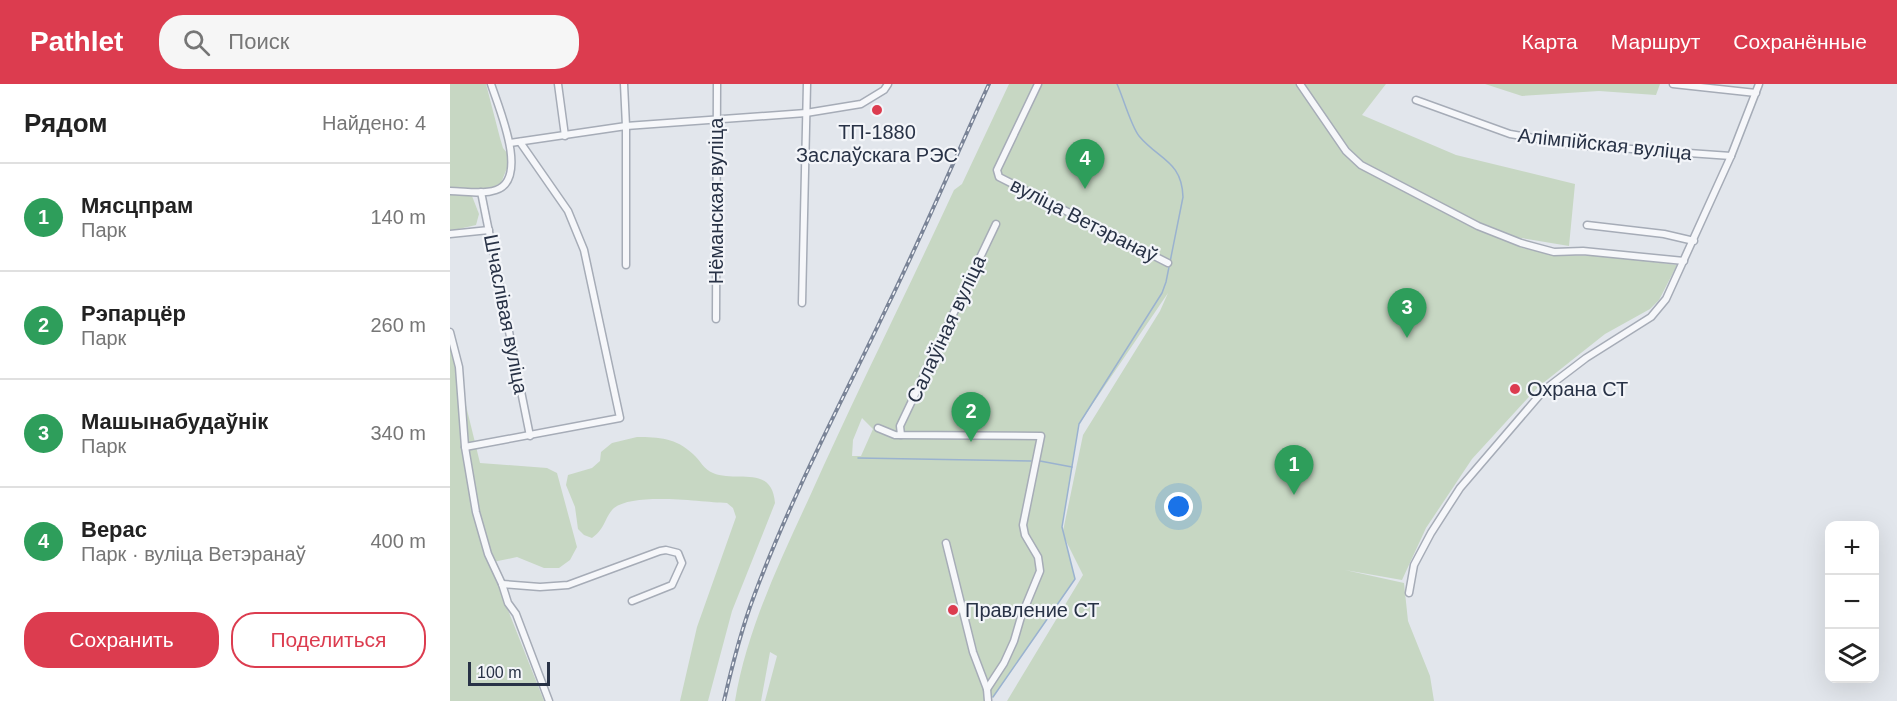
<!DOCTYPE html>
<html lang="ru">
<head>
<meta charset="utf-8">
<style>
	body { margin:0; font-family:Helvetica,sans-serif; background:#f6f6f6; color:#222 }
	.controls { position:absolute; right:18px; bottom:18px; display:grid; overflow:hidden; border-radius:12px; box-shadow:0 6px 24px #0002 }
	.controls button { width:54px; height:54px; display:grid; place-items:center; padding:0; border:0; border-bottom:2px solid #e0e0e0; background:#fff; color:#222; font:30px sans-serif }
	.scale { position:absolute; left:18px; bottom:15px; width:82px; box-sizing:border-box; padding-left:6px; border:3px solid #283246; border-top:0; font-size:16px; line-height:21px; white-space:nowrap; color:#283246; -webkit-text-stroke:4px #f3f5f9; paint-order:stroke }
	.you { position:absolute; left:729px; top:423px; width:21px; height:21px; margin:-15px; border:4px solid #fff; border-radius:50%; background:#1a73e8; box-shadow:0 0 0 9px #1a73e833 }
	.badge { display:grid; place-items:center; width:39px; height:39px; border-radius:50%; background:#dc3c4f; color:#fff; font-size:20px; font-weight:700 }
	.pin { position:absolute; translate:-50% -50px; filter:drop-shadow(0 2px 3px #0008) }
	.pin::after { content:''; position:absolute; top:32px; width:21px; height:18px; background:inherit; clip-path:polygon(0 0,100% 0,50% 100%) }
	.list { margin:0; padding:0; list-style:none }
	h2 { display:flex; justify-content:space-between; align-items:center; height:78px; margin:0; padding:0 24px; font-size:26px }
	h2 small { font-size:20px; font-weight:400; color:#767676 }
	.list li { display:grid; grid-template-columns:39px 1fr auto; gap:18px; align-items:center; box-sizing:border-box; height:108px; padding:0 24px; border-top:2px solid #e0e0e0 }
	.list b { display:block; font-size:22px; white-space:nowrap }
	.list p { margin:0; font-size:20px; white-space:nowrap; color:#767676 }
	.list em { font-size:20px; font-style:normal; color:#767676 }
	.actions { display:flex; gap:12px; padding:18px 24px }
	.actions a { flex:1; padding:14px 0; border:2px solid #dc3c4f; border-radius:24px; text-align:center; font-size:21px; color:#dc3c4f }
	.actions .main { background:#dc3c4f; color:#fff }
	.icon { flex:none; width:33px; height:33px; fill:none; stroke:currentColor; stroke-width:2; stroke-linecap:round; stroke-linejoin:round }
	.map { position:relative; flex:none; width:1447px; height:617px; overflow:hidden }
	header { display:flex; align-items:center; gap:36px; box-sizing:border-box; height:84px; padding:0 30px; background:#dc3c4f; color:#fff }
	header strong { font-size:28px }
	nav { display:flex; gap:33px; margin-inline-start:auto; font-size:21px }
	.search { width:420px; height:54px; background:#f6f6f6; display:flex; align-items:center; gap:15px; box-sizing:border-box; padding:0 21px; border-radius:24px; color:#767676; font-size:22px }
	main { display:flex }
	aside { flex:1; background:#fff }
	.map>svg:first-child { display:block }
	.green { fill:#c7d7c3; fill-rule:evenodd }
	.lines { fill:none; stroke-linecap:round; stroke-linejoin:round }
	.stream { stroke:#9ab2cf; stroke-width:1.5 }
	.street-casing { stroke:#a6acb7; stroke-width:9 }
	.street { stroke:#f6f7fa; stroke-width:6 }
	.rail-casing { stroke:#7a8497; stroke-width:4 }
	.rail { stroke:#f3f5f9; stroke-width:1.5; stroke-dasharray:4.5; stroke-linecap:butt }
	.poi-dot { fill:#dc3c4f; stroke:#f3f5f9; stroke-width:2 }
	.labels { text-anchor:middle; stroke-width:4.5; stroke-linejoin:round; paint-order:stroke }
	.poi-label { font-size:20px; fill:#283246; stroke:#f3f5f9; text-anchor:start }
	.street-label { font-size:20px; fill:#283246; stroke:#f3f5f9 }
</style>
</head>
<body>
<header>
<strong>Pathlet</strong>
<div class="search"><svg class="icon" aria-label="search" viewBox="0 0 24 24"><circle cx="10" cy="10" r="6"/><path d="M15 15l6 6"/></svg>Поиск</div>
<nav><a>Карта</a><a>Маршрут</a><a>Сохранённые</a></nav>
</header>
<main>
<aside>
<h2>Рядом<small>Найдено: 4</small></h2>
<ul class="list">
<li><span class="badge" style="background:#2e9e5b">1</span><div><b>Мясцпрам</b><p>Парк</p></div><em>140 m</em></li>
<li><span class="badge" style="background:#2e9e5b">2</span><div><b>Рэпарцёр</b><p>Парк</p></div><em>260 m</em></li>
<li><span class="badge" style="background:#2e9e5b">3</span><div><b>Машынабудаўнік</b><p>Парк</p></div><em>340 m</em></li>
<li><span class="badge" style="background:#2e9e5b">4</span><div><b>Верас</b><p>Парк · вуліца Ветэранаў</p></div><em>400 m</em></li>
</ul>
<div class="actions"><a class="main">Сохранить</a><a>Поделиться</a></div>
</aside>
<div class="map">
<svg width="1447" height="617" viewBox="0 0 1447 617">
	<rect width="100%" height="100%" fill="#e2e6ec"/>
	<g class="green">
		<polygon points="0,0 36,0 50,54 53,64 57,69 59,79 51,99 39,105 0,105"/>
		<path d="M 559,0 L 936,0 L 912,31 L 1006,71 L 1125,100 L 1119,162 L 1041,149 L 1073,164 L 1102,171 L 1157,172 L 1227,181 L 1209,216 L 1200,225 L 1155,250 L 1088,303 L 1022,375 L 976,444 L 952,496 L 895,486 L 954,499 L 958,537 L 980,592 L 984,617 L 557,617 L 633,491 L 615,455 L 625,495 L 543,613 L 539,617 L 315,617 L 327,572 L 320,568 L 311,617 L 285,617 C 297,545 330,477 360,412 C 406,309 457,208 504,106 L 512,100 ZM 718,209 L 710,227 L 633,351 L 613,447 L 612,443 L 629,340 ZM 412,334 L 423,345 L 411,372 L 402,372 L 403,356 Z"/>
		<polygon points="1035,0 1210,0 1206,11 1149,7 1072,12"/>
		<polygon points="0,110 22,112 29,130 26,141 0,147"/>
		<polygon points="0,256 30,379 97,384 107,389 127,463 120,476 109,484 94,484 67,473 43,478 52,500 56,521 94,617 0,617"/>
		<path d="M 187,353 C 209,353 226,354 243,370 C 250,376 254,386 263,389 C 286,399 322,380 325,419 L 282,527 L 258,617 L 230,617 L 247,543 L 286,433 L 283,424 L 277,419 C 250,418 185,408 164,424 C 155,432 156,444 142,454 L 134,451 L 128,445 L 125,423 L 116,401 L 118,391 L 142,384 L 150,377 L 151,368 L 162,359 Z"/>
	</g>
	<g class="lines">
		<g class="stream">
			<polyline points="408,374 581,377"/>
			<polyline points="590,377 622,383"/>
			<path d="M 543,613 L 625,495 L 612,443 L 629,340 L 712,209 L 716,198 L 733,113 C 732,77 709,76 689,52 C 681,42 673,13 667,0"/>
		</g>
		<g class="street-casing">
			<g id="street">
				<polyline points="108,0 115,52"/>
				<polyline points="174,0 176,42 176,181"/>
				<polyline points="588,0 547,86 549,93 718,179"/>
				<polyline points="850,0 896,67 911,81 1028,142 1071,159 1104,168 1133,167 1234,177"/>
				<polyline points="1223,0 1306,9"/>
				<polyline points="966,16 1060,50 1125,61 1281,72"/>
				<polyline points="60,59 176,42 356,29 411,20 434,6 438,0"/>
				<path d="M 0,107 C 15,107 32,111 46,106 C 80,95 48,22 41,0"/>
				<polyline points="31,108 80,352"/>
				<polyline points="1137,141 1214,150 1244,157"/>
				<polyline points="0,150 39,146"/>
				<polyline points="352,219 357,0"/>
				<polyline points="266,235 267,0"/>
				<polyline points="0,248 9,283 15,363 26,428 38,470 52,500 58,519 66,530 99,617"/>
				<polyline points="428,344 445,351 591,352 573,441 575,451 588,473 590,487 571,533 564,557 554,579 537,605"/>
				<polyline points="451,351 450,342 546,140"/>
				<polyline points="15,363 170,334 134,166 118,127 70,58"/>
				<polyline points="496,459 523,568 537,605 538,617"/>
				<polyline points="52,500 90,503 118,501 210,467 216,466 228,469 232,479 222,501 182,517"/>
				<polyline points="959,509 964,481 981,449 1010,404 1094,306 1136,274 1201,233 1216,215 1281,72 1309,0"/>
			</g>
		</g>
		<use href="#street" class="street"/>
		<g class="rail-casing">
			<path id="rail" d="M 274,617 C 282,582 291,546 304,512 C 341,413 391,319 437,223 C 473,150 505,74 539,0"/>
		</g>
		<use href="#rail" class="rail"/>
	</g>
	<g class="poi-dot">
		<circle cx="427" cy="26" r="6"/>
		<circle cx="1065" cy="305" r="6"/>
		<circle cx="503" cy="526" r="6"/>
	</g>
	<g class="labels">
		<g class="poi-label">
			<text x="427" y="55" text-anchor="middle">ТП-1880<tspan x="427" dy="23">Заслаўскага РЭС</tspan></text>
			<text x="1077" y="312">Охрана СТ</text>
			<text x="515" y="533">Правление СТ</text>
		</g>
		<g class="street-label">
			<text transform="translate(1155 60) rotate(6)" y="7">Алімпійская вуліца</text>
			<text transform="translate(266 117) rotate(-90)" y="7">Нёманская вуліца</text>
			<text transform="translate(634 136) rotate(27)" y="7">вуліца Ветэранаў</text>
			<text transform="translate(56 230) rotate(79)" y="7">Шчаслівая вуліца</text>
			<text transform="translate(496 245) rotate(-65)" y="7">Салаўіная вуліца</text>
		</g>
	</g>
</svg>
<div class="controls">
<button>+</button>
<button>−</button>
<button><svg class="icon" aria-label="layers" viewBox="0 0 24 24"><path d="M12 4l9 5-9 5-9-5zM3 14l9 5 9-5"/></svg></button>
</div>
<div class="scale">100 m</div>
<div class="you"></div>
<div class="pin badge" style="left:844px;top:411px;background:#2e9e5b">1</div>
<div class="pin badge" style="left:521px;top:358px;background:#2e9e5b">2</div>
<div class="pin badge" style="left:957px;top:254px;background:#2e9e5b">3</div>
<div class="pin badge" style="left:635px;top:105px;background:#2e9e5b">4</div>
</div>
</main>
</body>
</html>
